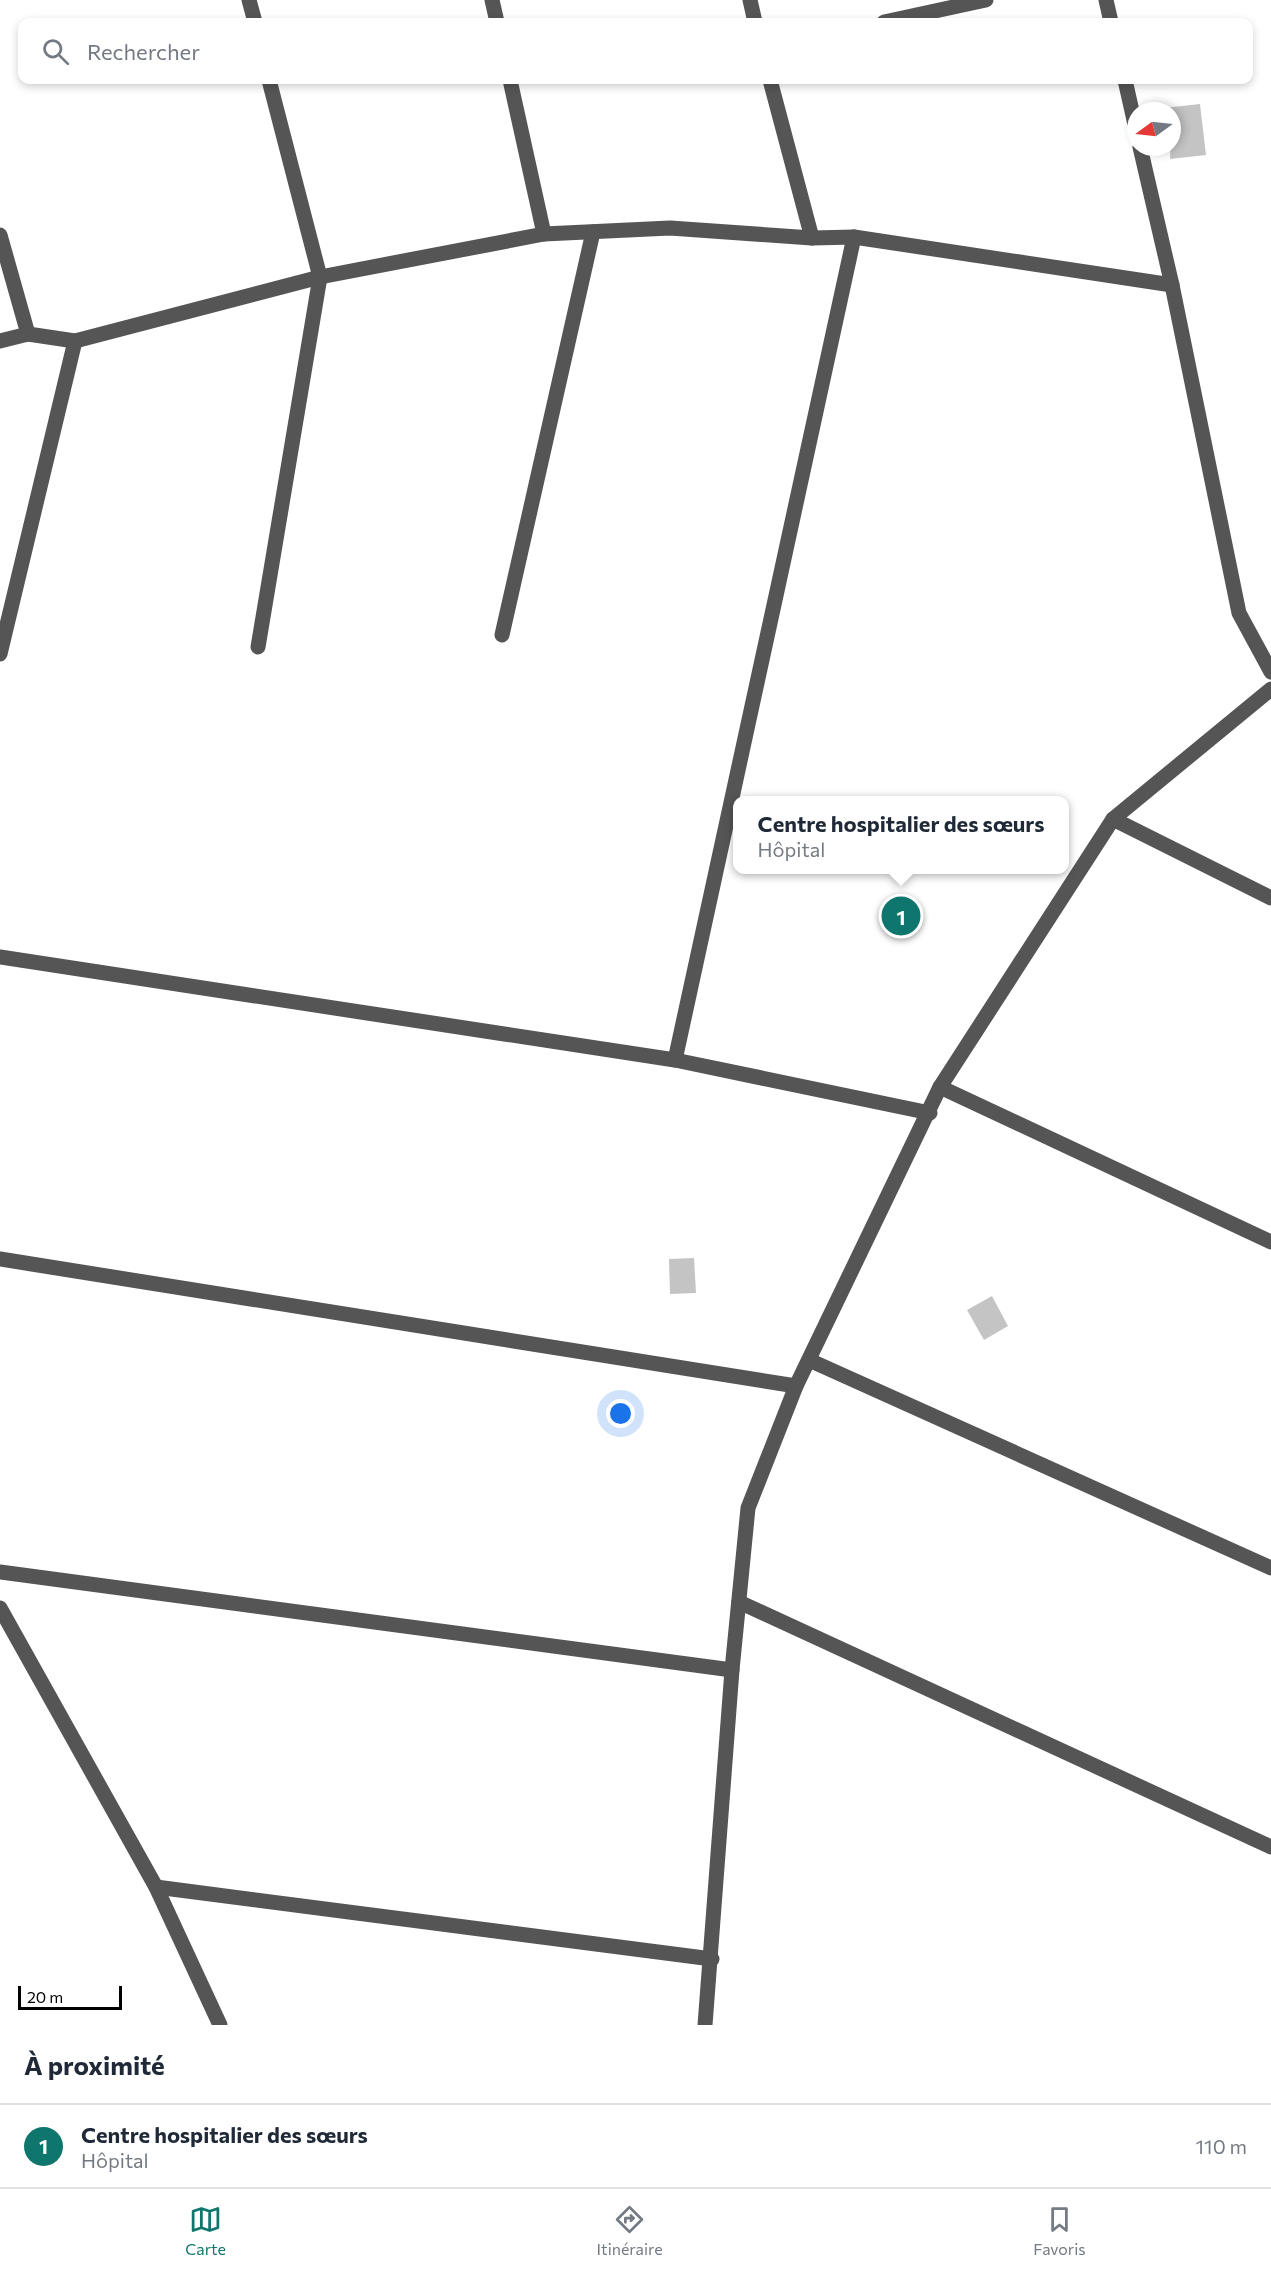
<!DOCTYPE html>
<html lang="fr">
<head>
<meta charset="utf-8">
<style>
	body { margin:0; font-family:Commissioner,sans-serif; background:#f2f2f3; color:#1f2937 }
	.compass { position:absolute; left:1127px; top:102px; width:54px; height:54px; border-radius:50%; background:#fff; box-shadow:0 3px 9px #0003; rotate:255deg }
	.scale { position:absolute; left:18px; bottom:15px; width:104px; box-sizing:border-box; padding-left:6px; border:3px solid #000; border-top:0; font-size:16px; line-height:21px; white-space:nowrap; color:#000; -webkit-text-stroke:4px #fff; paint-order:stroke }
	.you { position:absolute; left:621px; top:1414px; width:21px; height:21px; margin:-15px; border:4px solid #fff; border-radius:50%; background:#1a73e8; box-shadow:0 0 0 9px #1a73e833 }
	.badge { display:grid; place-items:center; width:39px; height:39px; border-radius:50%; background:#0f766e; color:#fff; font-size:20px; font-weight:700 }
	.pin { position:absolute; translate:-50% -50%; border:3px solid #fff; box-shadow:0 2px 6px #0006 }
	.popup { position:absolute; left:733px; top:796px; width:336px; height:78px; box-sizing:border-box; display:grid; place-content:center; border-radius:12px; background:#fff; filter:drop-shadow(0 2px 4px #0005); font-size:20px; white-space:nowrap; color:#747a83 }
	.popup b { font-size:22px; color:#1f2937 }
	.popup::after { content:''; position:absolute; left:50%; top:100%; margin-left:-12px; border:12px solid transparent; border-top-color:#fff }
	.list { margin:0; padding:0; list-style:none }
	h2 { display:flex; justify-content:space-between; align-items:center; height:78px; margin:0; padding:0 24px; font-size:26px }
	h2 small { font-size:20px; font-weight:400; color:#747a83 }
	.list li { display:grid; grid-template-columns:39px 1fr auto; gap:18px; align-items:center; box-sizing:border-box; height:84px; padding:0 24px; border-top:2px solid #e0e1e3 }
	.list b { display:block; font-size:22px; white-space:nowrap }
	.list p { margin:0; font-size:20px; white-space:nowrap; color:#747a83 }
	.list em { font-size:20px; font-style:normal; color:#747a83 }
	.icon { flex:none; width:33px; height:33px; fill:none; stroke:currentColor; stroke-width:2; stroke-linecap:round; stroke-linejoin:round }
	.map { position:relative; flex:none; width:1271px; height:2025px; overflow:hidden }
	.search { position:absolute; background:#fff; box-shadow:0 3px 9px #0003; left:18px; right:18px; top:18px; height:66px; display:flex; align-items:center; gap:15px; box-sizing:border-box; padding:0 21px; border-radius:12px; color:#747a83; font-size:22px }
	.sheet { height:162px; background:#fff }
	nav { display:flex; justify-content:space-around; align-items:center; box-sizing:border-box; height:84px; border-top:2px solid #e0e1e3; background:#fff; font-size:16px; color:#747a83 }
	nav a { display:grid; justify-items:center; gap:3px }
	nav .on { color:#0f766e }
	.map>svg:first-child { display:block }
	.building { fill:#c4c4c4 }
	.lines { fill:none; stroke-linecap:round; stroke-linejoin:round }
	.minor { stroke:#555; stroke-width:15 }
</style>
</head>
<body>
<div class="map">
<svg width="1271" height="2025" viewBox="0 0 1271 2025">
	<rect width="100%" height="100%" fill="#fff"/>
	<g class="building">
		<polygon points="1200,104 1206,155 1170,159 1172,111 1164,111 1164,108"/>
		<polygon points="694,1258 696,1293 670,1294 669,1259"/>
		<polygon points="992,1296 1008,1326 984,1340 967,1310"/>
	</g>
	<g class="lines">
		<g class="minor">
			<polyline points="249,0 255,22"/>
			<polyline points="492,0 497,22"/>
			<polyline points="750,0 755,22"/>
			<polyline points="1106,0 1111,22"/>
			<polyline points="884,22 986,0"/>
			<polyline points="510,80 544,234"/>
			<polyline points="770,80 812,238"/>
			<polyline points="1125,80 1136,129"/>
			<polyline points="1140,147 1172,285 1239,613 1271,672"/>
			<polyline points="0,235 28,334"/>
			<polyline points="0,341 28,334 75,341 320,277 544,234 670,228 812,238 854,237 1172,285"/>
			<polyline points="502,635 593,232"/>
			<polyline points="258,647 320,277 269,80"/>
			<polyline points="0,654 75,341"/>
			<polyline points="1113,819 1271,898"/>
			<polyline points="0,957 675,1060 930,1113"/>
			<polyline points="675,1060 854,237"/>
			<polyline points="940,1087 1271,1242"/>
			<polyline points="0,1259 796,1386"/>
			<polyline points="809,1360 1271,1568"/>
			<polyline points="0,1572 732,1670"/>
			<polyline points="739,1602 1271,1847"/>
			<polyline points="0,1608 156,1887 220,2025"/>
			<polyline points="156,1887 712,1959"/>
			<polyline points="705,2025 732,1670 748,1508 796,1386 940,1087 1113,819 1271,689"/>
		</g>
	</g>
</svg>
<svg class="compass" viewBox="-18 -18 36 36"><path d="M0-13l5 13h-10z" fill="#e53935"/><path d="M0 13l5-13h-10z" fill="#747a83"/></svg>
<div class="scale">20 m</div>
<div class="you"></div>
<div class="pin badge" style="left:901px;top:916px">1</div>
<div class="popup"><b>Centre hospitalier des sœurs</b>Hôpital</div>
<div class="search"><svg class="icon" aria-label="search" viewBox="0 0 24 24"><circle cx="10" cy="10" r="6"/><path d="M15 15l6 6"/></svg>Rechercher</div>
</div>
<section class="sheet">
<h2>À proximité<small></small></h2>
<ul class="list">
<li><span class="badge">1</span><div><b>Centre hospitalier des sœurs</b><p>Hôpital</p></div><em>110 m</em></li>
</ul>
</section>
<nav>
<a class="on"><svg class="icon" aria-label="map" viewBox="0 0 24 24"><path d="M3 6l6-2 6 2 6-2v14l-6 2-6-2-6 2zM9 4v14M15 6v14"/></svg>Carte</a>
<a><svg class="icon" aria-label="directions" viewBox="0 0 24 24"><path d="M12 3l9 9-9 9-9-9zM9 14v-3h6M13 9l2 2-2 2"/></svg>Itinéraire</a>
<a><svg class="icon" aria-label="saved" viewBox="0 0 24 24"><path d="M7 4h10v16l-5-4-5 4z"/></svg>Favoris</a>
</nav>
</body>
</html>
